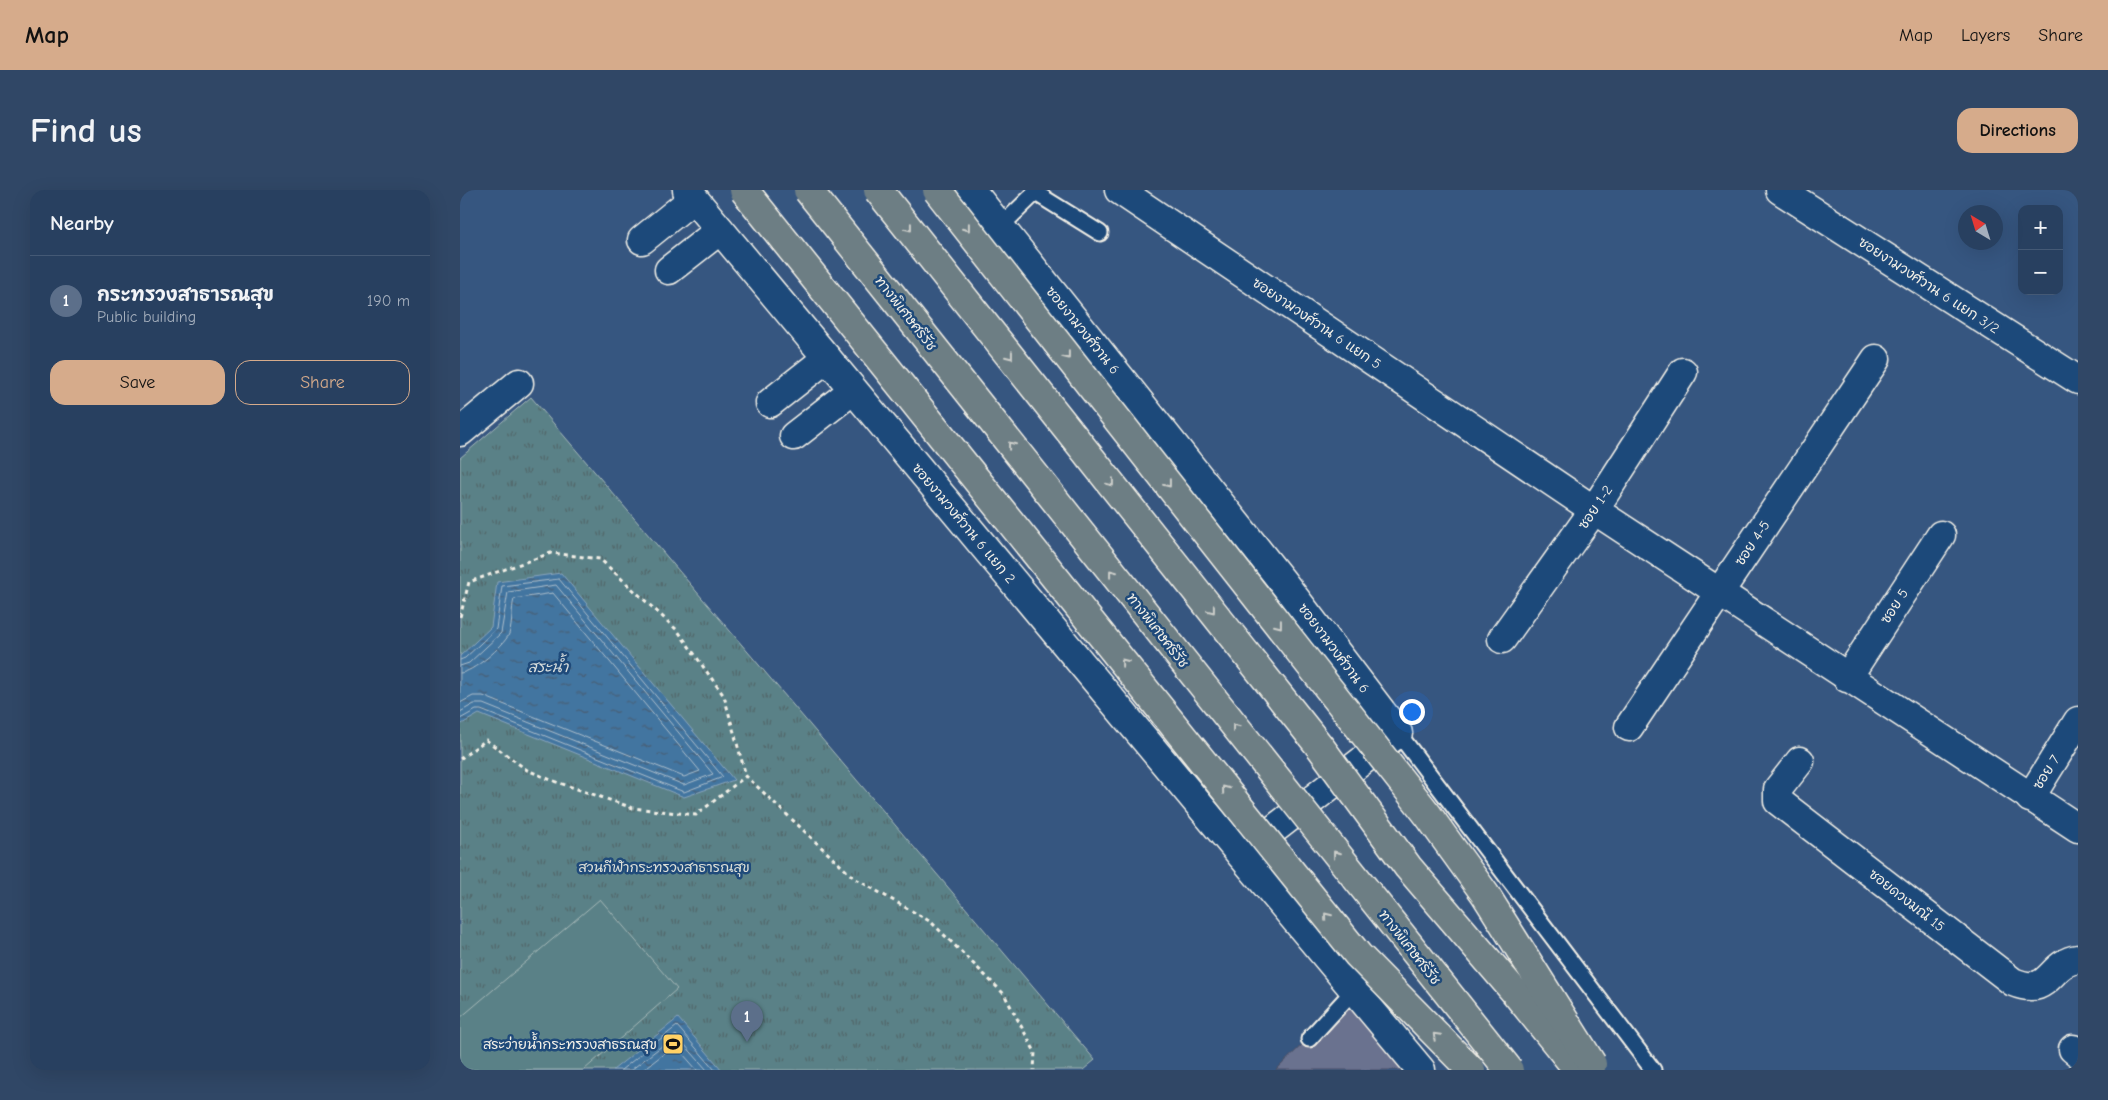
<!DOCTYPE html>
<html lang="en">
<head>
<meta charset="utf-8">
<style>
	body { margin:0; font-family:"Comic Neue","Playpen Sans Thai",sans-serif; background:#304766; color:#f1f3f6 }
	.controls { position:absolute; right:15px; top:15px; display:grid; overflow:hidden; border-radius:10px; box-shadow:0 5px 20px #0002 }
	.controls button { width:45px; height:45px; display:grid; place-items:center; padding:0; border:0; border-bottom:1px solid #445975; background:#284060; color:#f1f3f6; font:25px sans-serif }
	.compass { position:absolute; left:1498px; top:15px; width:45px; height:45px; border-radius:50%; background:#284060; box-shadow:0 5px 20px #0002; rotate:322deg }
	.you { position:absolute; left:951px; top:521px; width:18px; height:18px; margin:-12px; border:4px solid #fff; border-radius:50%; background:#1a73e8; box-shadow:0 0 0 8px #1a73e833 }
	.badge { display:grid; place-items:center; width:32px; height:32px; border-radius:50%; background:#d6ab8b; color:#fff; font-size:16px; font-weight:700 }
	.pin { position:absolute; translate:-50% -41px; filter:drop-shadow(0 1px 2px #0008) }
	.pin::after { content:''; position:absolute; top:26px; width:18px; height:15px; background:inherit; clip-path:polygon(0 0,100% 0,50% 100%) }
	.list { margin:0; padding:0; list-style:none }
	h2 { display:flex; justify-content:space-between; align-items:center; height:65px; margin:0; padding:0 20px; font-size:21px }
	h2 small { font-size:16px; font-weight:400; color:#a5afbd }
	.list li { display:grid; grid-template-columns:32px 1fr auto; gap:15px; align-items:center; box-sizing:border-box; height:90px; padding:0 20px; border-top:1px solid #445975 }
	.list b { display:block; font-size:19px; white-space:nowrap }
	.list p { margin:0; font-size:16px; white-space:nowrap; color:#a5afbd }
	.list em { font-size:16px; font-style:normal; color:#a5afbd }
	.actions { display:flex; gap:10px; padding:15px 20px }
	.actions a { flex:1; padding:11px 0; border:1px solid #d6ab8b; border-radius:15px; text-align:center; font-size:18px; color:#d6ab8b }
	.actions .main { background:#d6ab8b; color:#111 }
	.map { position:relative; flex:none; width:1618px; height:880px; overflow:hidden; border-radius:15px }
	header { display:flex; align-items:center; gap:30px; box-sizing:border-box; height:70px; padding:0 25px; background:#d6ab8b; color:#111 }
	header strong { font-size:24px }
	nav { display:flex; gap:28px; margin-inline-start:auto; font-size:18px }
	.intro { display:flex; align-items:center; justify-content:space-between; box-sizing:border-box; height:120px; padding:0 30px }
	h1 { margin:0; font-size:35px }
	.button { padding:12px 22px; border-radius:15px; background:#d6ab8b; color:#111; font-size:18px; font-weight:700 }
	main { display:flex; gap:30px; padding:0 30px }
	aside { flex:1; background:#284060; border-radius:15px; box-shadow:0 5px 20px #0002 }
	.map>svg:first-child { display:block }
	.grass { fill:url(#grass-tufts); stroke:#a7b9b8 }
	.pitch { fill:#5a8187; stroke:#a7b9b8 }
	.water { fill:url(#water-ripples); stroke:#8aa6bd }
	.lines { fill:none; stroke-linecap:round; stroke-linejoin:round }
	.shore { stroke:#adbfcb; stroke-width:1 }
	.building { fill:#6b728f; stroke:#4b5064 }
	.lane-casing { stroke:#f4f1e8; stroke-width:19 }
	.street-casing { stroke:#f4f1e8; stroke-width:31 }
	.secondary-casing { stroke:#f4f1e8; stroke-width:31 }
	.path { stroke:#f4f1e8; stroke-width:3; stroke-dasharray:4 4; stroke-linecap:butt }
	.lane { stroke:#1f4a7a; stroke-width:15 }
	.street { stroke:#1f4a7a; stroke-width:28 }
	.secondary { stroke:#1f4a7a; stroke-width:28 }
	.highway-bridge-casing { stroke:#f4f1e8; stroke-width:31; stroke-linecap:butt }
	.highway-bridge { stroke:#6d7e84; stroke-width:28 }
	.oneway { stroke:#ccceca }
	.labels { text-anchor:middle; stroke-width:5; stroke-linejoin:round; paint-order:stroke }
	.street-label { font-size:14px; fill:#f4f1e8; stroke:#1f4a7a }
	.park-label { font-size:14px; fill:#dde0d9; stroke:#1f4a7a }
	.poi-label { font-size:14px; fill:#f4f1e8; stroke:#1f4a7a; text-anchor:end }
	.water-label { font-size:15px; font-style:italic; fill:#d9dedd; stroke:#1f4a7a }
</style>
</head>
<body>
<header>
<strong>Map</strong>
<nav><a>Map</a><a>Layers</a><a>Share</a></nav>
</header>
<div class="intro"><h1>Find us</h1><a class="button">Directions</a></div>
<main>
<aside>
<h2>Nearby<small></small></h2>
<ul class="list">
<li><span class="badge" style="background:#5c6f8a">1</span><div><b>กระทรวงสาธารณสุข</b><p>Public building</p></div><em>190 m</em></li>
</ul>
<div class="actions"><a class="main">Save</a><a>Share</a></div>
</aside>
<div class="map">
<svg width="1618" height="880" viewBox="0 0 1618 880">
	<defs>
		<pattern id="grass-tufts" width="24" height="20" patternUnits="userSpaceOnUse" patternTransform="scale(1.25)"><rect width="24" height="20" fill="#5a8187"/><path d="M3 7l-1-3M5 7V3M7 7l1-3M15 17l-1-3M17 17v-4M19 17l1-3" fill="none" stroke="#52676a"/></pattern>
		<pattern id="water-ripples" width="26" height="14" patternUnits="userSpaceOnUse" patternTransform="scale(1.25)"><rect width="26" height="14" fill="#4374a0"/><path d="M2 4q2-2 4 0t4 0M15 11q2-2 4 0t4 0" fill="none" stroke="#465e73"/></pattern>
	</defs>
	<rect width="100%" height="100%" fill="#365680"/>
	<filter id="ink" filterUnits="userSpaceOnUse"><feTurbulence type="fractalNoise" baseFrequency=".02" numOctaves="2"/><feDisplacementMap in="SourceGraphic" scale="10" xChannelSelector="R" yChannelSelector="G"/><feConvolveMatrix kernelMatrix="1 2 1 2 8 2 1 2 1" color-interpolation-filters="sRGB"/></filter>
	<g filter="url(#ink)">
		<polygon class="grass" points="71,207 635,870 623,880 0,880 0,268"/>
		<polygon class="pitch" points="140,709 217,799 124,880 0,880 0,828"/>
		<g class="water">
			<polygon points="101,383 274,590 224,607 19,524 0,535 0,466 31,437 37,392"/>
			<polygon points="218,828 262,880 153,880"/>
		</g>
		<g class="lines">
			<g class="shore">
				<polyline points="0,470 5,468 36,439 42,396 99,389 263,587 224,602 21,520 16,520 0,529"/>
				<polyline points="0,476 9,473 41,443 48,402 96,395 253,584 224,595 23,514 14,514 0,522"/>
				<path d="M 0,483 C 12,483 44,456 49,444 C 53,433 51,420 54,409 L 93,403 L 240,581 L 224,587 L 23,506 L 13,506 L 0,513"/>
				<polyline points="161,880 217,836 255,880"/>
				<polyline points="171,880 216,845 247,880"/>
				<polyline points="183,880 215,855 237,880"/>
			</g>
		</g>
		<polygon class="building" points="889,809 949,880 816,880"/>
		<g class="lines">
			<g class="lane-casing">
				<g id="lane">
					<polyline points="540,37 573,5 579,5 640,43"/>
					<polyline points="938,543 1193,880"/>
					<polyline points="849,849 894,800"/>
				</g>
			</g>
			<g class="street-casing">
				<g id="street">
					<polyline points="659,0 1134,320 1618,638"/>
					<polyline points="1320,0 1618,190"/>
					<polyline points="182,50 234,8"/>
					<polyline points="209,80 260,40"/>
					<polyline points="310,213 367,168"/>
					<polyline points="0,242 59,193"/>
					<polyline points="334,246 393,200"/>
					<polyline points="1042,449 1134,320 1223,182"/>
					<polyline points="1387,488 1481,345"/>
					<polyline points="1169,537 1416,169"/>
					<path d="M 1340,571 L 1318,599 L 1318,611 L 1553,792 C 1592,808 1587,773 1618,769"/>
					<polyline points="1570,608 1618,531"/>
					<polyline points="1613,859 1618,863"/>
				</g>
			</g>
			<g class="secondary-casing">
				<g id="secondary">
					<polyline points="227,0 781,665"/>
					<polyline points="511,0 822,391 938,543 781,665 961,880"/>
				</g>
			</g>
			<g class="path">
				<polyline points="0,427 9,392 91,363 140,369 218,441 264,506 286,586 394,688 471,732 544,804 575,862 574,880"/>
				<polyline points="0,569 26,550 67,580 91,590 173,618 236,625 286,586"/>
			</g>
			<use href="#lane" class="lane"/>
			<use href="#street" class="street"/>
			<use href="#secondary" class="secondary"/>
			<g class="highway-bridge-casing">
				<g id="highway-bridge">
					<polyline points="284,0 898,765 1011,880"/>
					<polyline points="348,0 1049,880"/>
					<polyline points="418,0 861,558 948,677 1054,801 1118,880"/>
					<polyline points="477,0 968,625 1025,704 1132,874"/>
				</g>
			</g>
			<use href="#highway-bridge" class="highway-bridge"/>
		</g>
		<defs><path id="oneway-chevron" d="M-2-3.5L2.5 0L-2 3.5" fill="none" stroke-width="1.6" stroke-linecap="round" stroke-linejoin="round" transform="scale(1.25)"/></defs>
		<g class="oneway">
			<use href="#oneway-chevron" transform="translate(449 38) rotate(52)"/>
			<use href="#oneway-chevron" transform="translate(507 38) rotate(52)"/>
			<use href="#oneway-chevron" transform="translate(550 166) rotate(52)"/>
			<use href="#oneway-chevron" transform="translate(607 166) rotate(52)"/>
			<use href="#oneway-chevron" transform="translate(551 255) rotate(-128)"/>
			<use href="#oneway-chevron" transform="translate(651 293) rotate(52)"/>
			<use href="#oneway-chevron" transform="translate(708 294) rotate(52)"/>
			<use href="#oneway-chevron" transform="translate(652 383) rotate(-128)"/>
			<use href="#oneway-chevron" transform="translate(752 420) rotate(52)"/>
			<use href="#oneway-chevron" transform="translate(819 435) rotate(52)"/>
			<use href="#oneway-chevron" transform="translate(664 472) rotate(-129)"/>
			<use href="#oneway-chevron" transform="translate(775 537) rotate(-128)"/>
			<use href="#oneway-chevron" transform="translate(765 599) rotate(-129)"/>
			<use href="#oneway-chevron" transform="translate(876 664) rotate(-129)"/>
			<use href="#oneway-chevron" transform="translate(867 726) rotate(-129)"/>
			<use href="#oneway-chevron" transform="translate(976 846) rotate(-135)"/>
		</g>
	</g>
	<defs>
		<g id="stadium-square" transform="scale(1.125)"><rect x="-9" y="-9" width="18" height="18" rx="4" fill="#ffd166" stroke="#1f4a7a"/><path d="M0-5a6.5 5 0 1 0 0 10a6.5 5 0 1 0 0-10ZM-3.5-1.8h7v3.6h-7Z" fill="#111"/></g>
	</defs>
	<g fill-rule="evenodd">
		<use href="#stadium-square" x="213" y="854"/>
	</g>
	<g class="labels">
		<g class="street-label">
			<text transform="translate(1469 95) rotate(33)" y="5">ซอยงามวงศ์วาน 6 แยก 3/2</text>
			<text transform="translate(446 123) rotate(52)" y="5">ทางพิเศษศรีรัช</text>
			<text transform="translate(857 133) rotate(34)" y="5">ซอยงามวงศ์วาน 6 แยก 5</text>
			<text transform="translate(623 140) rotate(51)" y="5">ซอยงามวงศ์วาน 6</text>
			<text transform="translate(1135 317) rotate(-56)" y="5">ซอย 1-2</text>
			<text transform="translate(504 333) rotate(50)" y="5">ซอยงามวงศ์วาน 6 แยก 2</text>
			<text transform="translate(1292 353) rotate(-56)" y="5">ซอย 4-5</text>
			<text transform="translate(1434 416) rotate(-57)" y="5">ซอย 5</text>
			<text transform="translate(698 440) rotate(52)" y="5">ทางพิเศษศรีรัช</text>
			<text transform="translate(874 458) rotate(53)" y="5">ซอยงามวงศ์วาน 6</text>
			<text transform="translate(1586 582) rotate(-58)" y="5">ซอย 7</text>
			<text transform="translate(1447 710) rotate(38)" y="5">ซอยดวงมณี 15</text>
			<text transform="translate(950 757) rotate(52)" y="5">ทางพิเศษศรีรัช</text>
		</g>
		<g class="park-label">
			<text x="204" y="682">สวนกีฬากระทรวงสาธารณสุข</text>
		</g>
		<g class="poi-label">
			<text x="197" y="859">สระว่ายน้ำกระทรวงสาธรณสุข</text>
		</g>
		<g class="water-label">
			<text x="88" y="482">สระน้ำ</text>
		</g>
	</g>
</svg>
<div class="controls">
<button>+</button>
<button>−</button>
</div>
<svg class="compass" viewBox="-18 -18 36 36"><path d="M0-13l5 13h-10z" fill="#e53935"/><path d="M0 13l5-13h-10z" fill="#a5afbd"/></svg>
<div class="you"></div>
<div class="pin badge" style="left:287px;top:852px;background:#5c6f8a">1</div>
</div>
</main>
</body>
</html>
